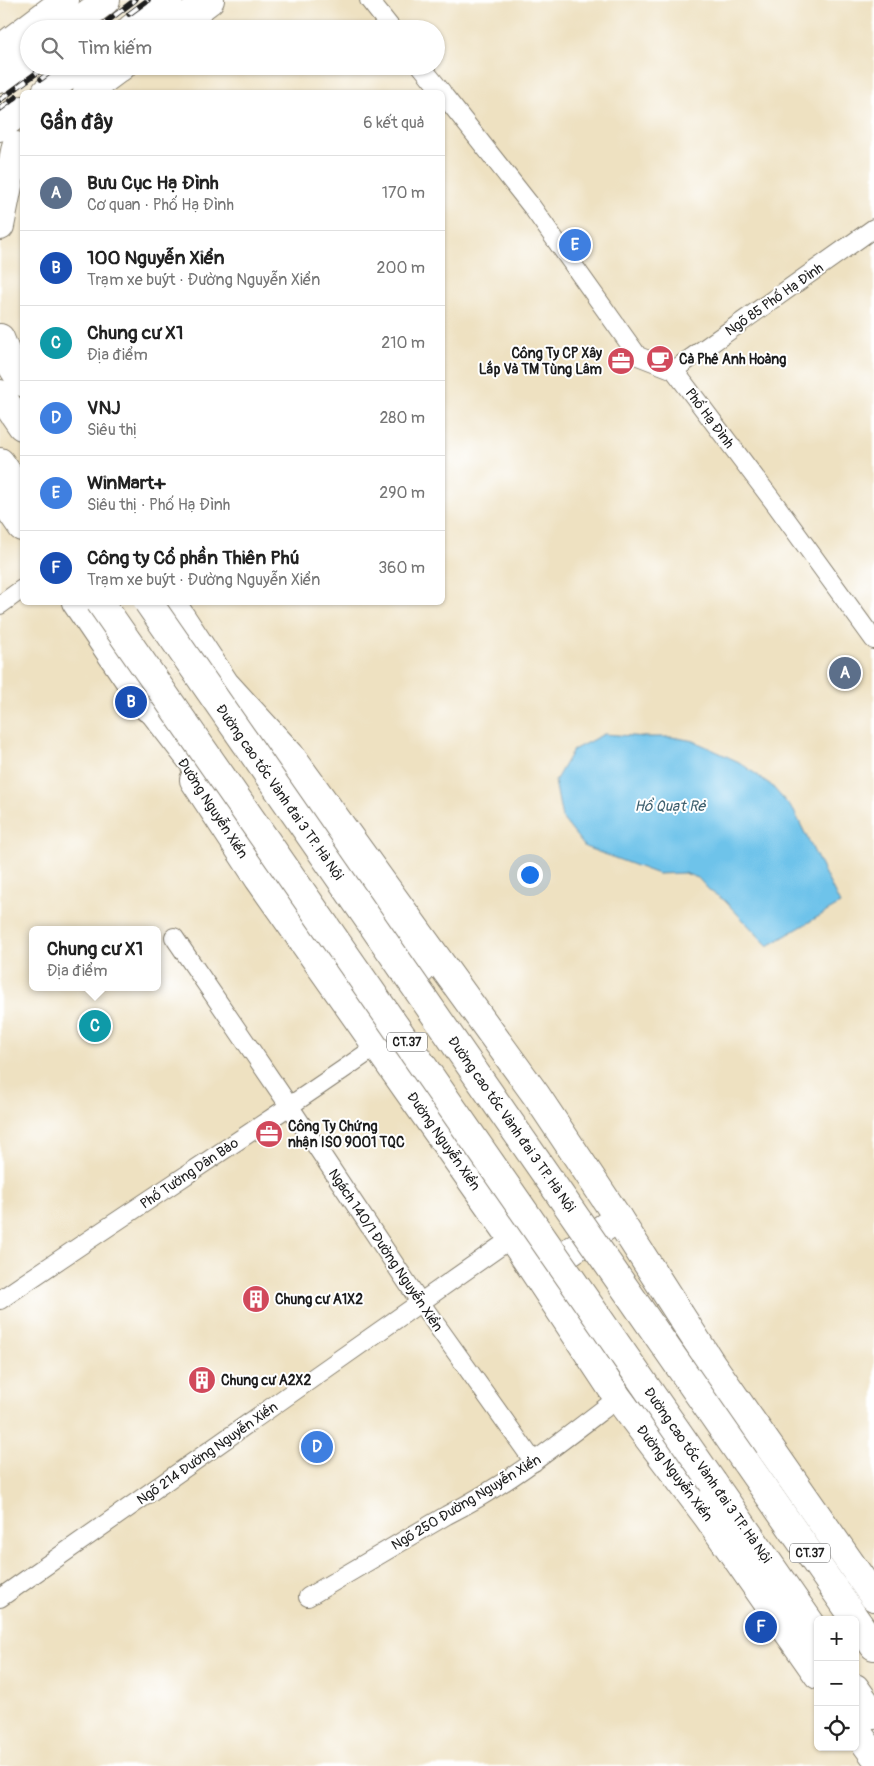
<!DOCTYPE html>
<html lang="vi">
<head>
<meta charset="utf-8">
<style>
	body { margin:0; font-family:Pangolin,sans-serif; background:#f6f6f6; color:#222 }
	.controls { position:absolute; right:15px; bottom:15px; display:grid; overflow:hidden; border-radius:8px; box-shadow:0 1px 4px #0004 }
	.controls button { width:45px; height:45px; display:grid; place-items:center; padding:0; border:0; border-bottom:1px solid #e0e0e0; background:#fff; color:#222; font:25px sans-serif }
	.you { position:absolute; left:529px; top:874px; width:18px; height:18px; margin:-12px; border:4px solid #fff; border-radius:50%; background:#1a73e8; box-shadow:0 0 0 8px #1a73e833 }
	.badge { display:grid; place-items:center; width:32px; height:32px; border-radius:50%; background:#d93025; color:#fff; font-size:16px; font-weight:700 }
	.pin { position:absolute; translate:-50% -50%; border:2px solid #fff; box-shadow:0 1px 5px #0006 }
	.popup { position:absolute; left:29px; top:926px; width:132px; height:65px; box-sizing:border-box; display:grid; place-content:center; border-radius:8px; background:#fff; filter:drop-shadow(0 1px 4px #0005); font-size:16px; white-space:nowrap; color:#767676 }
	.popup b { font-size:19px; color:#222 }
	.popup::after { content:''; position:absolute; left:50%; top:100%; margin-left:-10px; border:10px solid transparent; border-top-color:#fff }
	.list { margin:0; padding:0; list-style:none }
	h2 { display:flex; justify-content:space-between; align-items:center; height:65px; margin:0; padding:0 20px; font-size:21px }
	h2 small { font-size:16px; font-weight:400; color:#767676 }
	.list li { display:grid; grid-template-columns:32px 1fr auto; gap:15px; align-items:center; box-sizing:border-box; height:75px; padding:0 20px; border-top:1px solid #e0e0e0 }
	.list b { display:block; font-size:19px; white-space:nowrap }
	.list p { margin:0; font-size:16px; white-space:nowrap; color:#767676 }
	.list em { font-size:16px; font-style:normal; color:#767676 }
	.icon { flex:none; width:28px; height:28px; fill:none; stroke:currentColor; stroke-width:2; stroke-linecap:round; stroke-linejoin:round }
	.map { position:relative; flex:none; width:874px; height:1766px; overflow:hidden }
	.search { position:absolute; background:#fff; box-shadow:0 1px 4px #0004; left:20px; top:20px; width:425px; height:55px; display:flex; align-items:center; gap:12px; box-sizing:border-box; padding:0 18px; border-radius:28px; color:#767676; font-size:19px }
	.panel { position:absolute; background:#fff; box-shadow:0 1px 4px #0004; left:20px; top:90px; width:425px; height:515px; border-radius:8px }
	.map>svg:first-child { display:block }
	.water { fill:#6ec3ea; stroke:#457083 }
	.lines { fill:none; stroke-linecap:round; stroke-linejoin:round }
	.minor-casing { stroke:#857e6e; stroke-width:20 }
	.primary-casing { stroke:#857e6e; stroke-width:30 }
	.motorway-casing { stroke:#857e6e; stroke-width:30 }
	.minor { stroke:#fff; stroke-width:18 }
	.primary { stroke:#fff; stroke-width:28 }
	.motorway { stroke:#fff; stroke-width:28 }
	.rail-casing { stroke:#1c1c1c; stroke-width:5.5 }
	.rail { stroke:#fff; stroke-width:4; stroke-dasharray:11; stroke-linecap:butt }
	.motorway-bridge-casing { stroke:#857e6e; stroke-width:30; stroke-linecap:butt }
	.motorway-bridge { stroke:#fff; stroke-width:28 }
	.labels { text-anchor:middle; stroke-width:4; stroke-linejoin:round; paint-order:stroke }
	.shield { fill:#fff; stroke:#606060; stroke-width:1 }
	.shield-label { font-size:12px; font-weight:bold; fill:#1c1c1c }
	.street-label { font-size:14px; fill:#1c1c1c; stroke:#fff }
	.poi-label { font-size:14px; font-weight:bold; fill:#1c1c1c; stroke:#fff; text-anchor:start }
	.water-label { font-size:15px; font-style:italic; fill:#3d5f6e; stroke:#fff }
</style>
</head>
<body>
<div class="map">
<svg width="874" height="1766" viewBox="0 0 874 1766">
	<rect width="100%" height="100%" fill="#fff"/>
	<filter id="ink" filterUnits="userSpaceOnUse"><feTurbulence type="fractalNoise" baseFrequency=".02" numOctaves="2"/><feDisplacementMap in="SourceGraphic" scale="10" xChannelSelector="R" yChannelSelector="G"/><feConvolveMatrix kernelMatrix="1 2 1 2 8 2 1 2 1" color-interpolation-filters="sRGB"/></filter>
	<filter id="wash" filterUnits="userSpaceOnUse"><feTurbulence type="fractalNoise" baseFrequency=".0096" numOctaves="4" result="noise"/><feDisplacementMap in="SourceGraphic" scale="20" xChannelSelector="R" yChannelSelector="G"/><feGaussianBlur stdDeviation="1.12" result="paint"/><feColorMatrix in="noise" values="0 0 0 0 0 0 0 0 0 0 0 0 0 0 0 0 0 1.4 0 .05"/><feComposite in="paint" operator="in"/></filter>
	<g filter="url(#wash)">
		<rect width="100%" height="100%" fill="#eee1c1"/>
		<polygon class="water" points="604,734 646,737 672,737 694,741 739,762 771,785 794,811 840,904 768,946 724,900 710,891 698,878 684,873 658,874 585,847 562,818 555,781 573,750"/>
	</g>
	<g filter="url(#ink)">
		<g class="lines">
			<g class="minor-casing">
				<g id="minor">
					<polyline points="369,0 392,29"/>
					<polyline points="421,66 442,92"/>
					<polyline points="442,93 532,207 638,356 674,370 776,505 874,640"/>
					<polyline points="674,370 874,228"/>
					<polyline points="0,605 22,589"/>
					<polyline points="174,937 290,1107 420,1302 534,1462"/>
					<path d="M 0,1300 C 125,1214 253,1133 377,1046"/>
					<path d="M 308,1597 L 447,1515 C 509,1484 563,1440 618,1398"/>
					<polyline points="0,1598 512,1238"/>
				</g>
			</g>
			<g class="primary-casing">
				<g id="primary">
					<polyline points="68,29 106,0"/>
					<polyline points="131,29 169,0"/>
					<polyline points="172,29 210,0"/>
					<polyline points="0,49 65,0"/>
					<polyline points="0,79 29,58"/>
					<polyline points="46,92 81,66"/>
					<polyline points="87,92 122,66"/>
					<polyline points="0,127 22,110"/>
					<polyline points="0,226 16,146"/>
					<polyline points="0,338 10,363 22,382"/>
					<polyline points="0,495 22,527"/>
					<polyline points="76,602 148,708"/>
					<polyline points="171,602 225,684 290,755 536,1095 618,1218 711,1363 874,1597"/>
					<polyline points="194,780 259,879 512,1238 618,1398 707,1516 818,1675"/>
					<polyline points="539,1273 618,1218"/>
					<polyline points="855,1729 874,1755"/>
				</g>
			</g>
			<g class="motorway-casing">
				<g id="motorway">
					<polyline points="0,394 22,426"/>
					<polyline points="0,462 22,494"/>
					<polyline points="135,687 224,802"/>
					<polyline points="231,692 272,757 421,970"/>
					<polyline points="745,1461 874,1646"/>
					<polyline points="713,1483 818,1634"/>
					<polyline points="855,1688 874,1715"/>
				</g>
			</g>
			<use href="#minor" class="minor"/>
			<use href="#primary" class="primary"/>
			<use href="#motorway" class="motorway"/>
			<g class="rail-casing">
				<g id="rail">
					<polyline points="129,14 148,0"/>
					<polyline points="97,29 135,0"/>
					<polyline points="41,79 58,66"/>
					<polyline points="0,100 46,66"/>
					<polyline points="0,109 16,97"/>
				</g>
			</g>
			<use href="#rail" class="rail"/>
			<g class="motorway-bridge-casing">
				<g id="motorway-bridge">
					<polyline points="100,602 713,1483"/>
					<polyline points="148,602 745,1461"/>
				</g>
			</g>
			<use href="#motorway-bridge" class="motorway-bridge"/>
		</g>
	</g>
	<defs>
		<g id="cafe-disc" transform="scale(1.4375)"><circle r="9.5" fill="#d1495b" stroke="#fff"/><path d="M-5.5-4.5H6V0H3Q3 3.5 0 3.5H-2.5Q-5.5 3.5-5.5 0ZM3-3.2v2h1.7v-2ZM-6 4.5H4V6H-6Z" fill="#fff"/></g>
		<g id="office-disc" transform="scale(1.4375)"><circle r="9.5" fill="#d1495b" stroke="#fff"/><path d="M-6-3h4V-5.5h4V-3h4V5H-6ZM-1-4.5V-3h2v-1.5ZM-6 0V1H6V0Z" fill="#fff"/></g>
		<g id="building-disc" transform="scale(1.4375)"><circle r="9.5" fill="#d1495b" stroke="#fff"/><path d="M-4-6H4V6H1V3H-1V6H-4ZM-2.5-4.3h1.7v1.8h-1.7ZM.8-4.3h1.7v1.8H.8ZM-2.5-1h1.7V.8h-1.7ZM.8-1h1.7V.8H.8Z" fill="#fff"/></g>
	</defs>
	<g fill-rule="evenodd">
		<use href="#cafe-disc" x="660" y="359"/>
		<use href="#office-disc" x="621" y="361"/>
		<use href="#office-disc" x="269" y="1134"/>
		<use href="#building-disc" x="256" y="1299"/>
		<use href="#building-disc" x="202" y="1380"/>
	</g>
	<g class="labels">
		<g class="shield">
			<rect x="387" y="1032.5" width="40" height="19" rx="4"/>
			<rect x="790" y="1543.5" width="40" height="19" rx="4"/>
		</g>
		<g class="shield-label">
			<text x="407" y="1046">CT.37</text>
			<text x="810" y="1557">CT.37</text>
		</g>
		<g class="street-label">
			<text transform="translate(774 299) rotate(-35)" y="5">Ngõ 85 Phố Hạ Đình</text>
			<text transform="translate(710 418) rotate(53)" y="5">Phố Hạ Đình</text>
			<text transform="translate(280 792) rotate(55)" y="5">Đường cao tốc Vành đai 3 TP. Hà Nội</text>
			<text transform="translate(213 808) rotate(57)" y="5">Đường Nguyễn Xiển</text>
			<text transform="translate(512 1124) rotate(55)" y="5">Đường cao tốc Vành đai 3 TP. Hà Nội</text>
			<text transform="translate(444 1141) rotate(55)" y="5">Đường Nguyễn Xiển</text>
			<text transform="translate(189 1173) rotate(-34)" y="5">Phố Tưởng Dân Bảo</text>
			<text transform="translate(386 1250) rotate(56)" y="5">Ngách 140/1 Đường Nguyễn Xiển</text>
			<text transform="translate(207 1453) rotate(-35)" y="5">Ngõ 214 Đường Nguyễn Xiển</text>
			<text transform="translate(675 1473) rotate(53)" y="5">Đường Nguyễn Xiển</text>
			<text transform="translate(708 1475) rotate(55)" y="5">Đường cao tốc Vành đai 3 TP. Hà Nội</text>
			<text transform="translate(466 1502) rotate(-31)" y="5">Ngõ 250 Đường Nguyễn Xiển</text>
		</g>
		<g class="poi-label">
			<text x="602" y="358" text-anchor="end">Công Ty CP Xây<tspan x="602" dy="16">Lắp Và TM Tùng Lâm</tspan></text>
			<text x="679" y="364">Cà Phê Anh Hoàng</text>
			<text x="288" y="1131">Công Ty Chứng<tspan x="288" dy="16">nhận ISO 9001 TQC</tspan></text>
			<text x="275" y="1304">Chung cư A1X2</text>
			<text x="221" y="1385">Chung cư A2X2</text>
		</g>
		<g class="water-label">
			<text x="670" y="811">Hồ Quạt Rẻ</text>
		</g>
	</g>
</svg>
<div class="controls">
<button>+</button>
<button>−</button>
<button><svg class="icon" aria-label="locate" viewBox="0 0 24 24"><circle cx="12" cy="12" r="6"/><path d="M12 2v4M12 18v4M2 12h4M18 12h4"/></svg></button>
</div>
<div class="you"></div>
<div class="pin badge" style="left:845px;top:673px;background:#5c6f8a">A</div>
<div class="pin badge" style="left:131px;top:702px;background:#1a4fb4">B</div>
<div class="pin badge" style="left:95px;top:1026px;background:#0f9aa8">C</div>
<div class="popup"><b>Chung cư X1</b>Địa điểm</div>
<div class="pin badge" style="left:317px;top:1447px;background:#3f7fe0">D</div>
<div class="pin badge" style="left:575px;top:245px;background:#3f7fe0">E</div>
<div class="pin badge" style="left:761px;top:1627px;background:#1a4fb4">F</div>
<div class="search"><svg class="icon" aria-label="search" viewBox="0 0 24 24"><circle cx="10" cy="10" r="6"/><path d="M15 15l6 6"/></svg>Tìm kiếm</div>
<section class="panel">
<h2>Gần đây<small>6 kết quả</small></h2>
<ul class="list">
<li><span class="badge" style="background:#5c6f8a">A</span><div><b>Bưu Cục Hạ Đình</b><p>Cơ quan · Phố Hạ Đình</p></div><em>170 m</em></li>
<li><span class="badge" style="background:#1a4fb4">B</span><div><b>100 Nguyễn Xiển</b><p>Trạm xe buýt · Đường Nguyễn Xiển</p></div><em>200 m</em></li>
<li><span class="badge" style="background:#0f9aa8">C</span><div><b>Chung cư X1</b><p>Địa điểm</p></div><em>210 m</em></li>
<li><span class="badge" style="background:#3f7fe0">D</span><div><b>VNJ</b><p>Siêu thị</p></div><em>280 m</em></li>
<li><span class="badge" style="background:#3f7fe0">E</span><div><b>WinMart+</b><p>Siêu thị · Phố Hạ Đình</p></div><em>290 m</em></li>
<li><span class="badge" style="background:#1a4fb4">F</span><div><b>Công ty Cổ phần Thiên Phú</b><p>Trạm xe buýt · Đường Nguyễn Xiển</p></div><em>360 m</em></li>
</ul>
</section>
</div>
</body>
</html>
